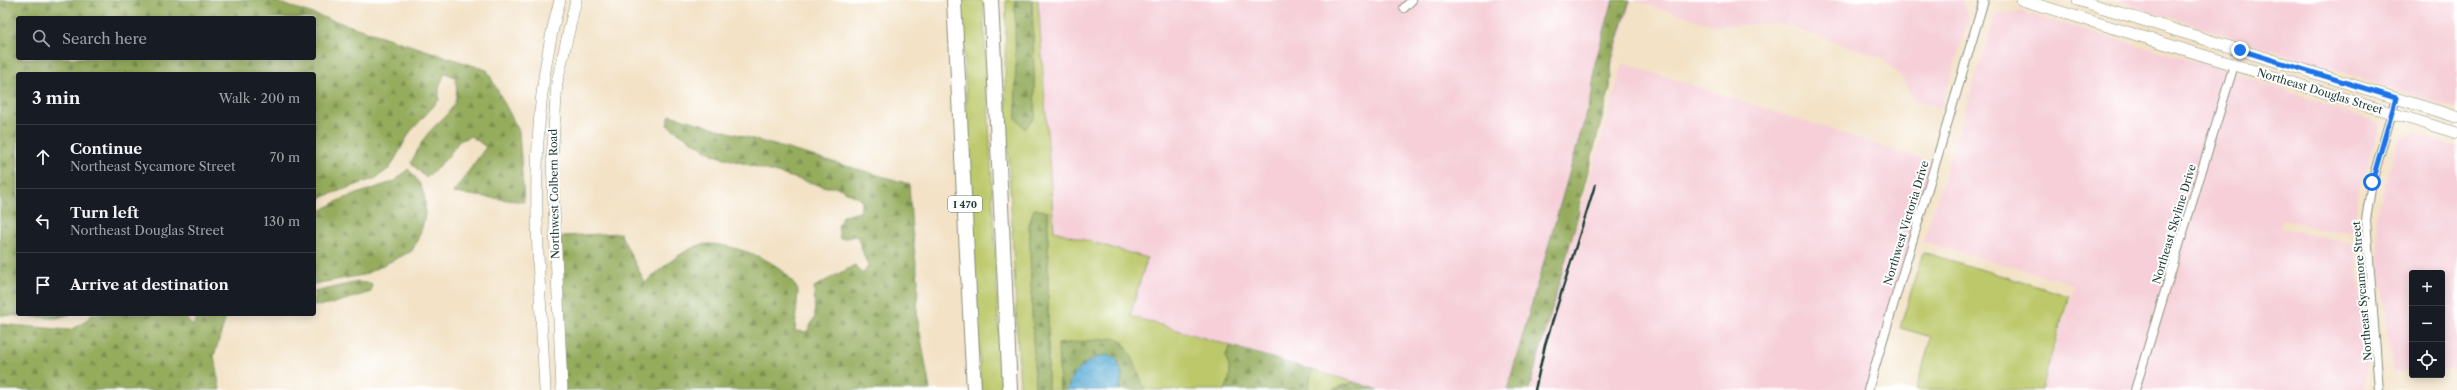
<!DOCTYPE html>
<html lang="en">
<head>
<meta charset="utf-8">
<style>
	body { margin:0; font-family:"Libre Caslon Text",serif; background:#20242c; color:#f1f3f6 }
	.controls { position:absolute; right:12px; bottom:12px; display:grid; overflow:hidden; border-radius:4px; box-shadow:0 2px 10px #0003 }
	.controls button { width:36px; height:36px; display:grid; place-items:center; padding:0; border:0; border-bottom:1px solid #363941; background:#171b24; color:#f1f3f6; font:20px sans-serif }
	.stop { position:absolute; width:12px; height:12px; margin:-9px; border:3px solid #1a73e8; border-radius:50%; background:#fff }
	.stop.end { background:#1a73e8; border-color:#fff; box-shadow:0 1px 4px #0008 }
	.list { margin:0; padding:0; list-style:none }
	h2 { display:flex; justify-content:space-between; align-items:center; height:52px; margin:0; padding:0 16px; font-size:17px }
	h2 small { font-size:13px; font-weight:400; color:#9ea1a6 }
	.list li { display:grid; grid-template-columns:26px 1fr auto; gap:12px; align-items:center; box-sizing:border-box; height:64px; padding:0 16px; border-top:1px solid #363941 }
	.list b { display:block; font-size:15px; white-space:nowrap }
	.list p { margin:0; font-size:13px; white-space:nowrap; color:#9ea1a6 }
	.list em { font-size:13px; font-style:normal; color:#9ea1a6 }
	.icon { flex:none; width:22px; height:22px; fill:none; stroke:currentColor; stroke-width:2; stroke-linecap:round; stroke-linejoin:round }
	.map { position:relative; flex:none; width:2457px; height:390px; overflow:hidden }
	.search { position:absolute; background:#171b24; box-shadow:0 2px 10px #0003; left:16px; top:16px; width:300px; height:44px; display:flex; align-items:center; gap:10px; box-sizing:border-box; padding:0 14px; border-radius:4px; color:#9ea1a6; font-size:15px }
	.panel { position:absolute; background:#171b24; box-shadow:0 2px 10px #0003; left:16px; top:72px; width:300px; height:244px; border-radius:4px }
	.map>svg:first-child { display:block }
	.built { fill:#f6cfd8 }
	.green { fill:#bcc869; stroke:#6e824e }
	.forest { fill:url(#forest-firs); stroke:#5a7448; fill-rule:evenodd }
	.water { fill:url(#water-waves); stroke:#3d7686 }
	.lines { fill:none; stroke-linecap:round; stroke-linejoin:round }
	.street-casing { stroke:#89907d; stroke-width:10 }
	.secondary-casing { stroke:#89907d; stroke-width:12 }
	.highway-casing { stroke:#89907d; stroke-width:16 }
	.street { stroke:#fff; stroke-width:8 }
	.secondary { stroke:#fff; stroke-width:11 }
	.highway { stroke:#fff; stroke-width:14 }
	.rail { stroke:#1f3d34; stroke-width:2.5 }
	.route { stroke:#1a73e8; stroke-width:5 }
	.labels { text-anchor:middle; stroke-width:4; stroke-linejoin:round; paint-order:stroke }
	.shield { fill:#fff; stroke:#627771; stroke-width:1 }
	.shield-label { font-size:10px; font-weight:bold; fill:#1f3d34 }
	.street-label { font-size:11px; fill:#1f3d34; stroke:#fff }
</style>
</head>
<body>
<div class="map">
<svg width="2457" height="390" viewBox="0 0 2457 390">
	<defs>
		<pattern id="forest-firs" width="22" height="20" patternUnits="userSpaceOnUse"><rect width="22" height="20" fill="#95ac5d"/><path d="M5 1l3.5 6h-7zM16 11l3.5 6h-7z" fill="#798d4e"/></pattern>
		<pattern id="water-waves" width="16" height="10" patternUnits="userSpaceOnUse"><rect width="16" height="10" fill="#5bafd7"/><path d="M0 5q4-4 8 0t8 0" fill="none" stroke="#4b90af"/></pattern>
	</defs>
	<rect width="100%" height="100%" fill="#fff"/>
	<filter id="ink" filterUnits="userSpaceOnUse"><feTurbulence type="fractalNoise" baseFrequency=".025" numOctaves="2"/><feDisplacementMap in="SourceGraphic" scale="8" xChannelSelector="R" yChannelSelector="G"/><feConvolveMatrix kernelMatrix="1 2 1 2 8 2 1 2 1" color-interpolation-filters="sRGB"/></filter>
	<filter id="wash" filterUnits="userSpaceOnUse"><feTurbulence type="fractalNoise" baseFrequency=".012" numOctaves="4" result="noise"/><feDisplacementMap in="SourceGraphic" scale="16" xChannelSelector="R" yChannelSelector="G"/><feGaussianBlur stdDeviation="0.9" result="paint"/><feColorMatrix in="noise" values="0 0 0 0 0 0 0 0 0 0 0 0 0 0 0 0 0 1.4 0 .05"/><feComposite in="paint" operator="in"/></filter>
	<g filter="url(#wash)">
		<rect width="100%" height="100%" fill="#f3e2c6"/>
		<g class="built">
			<polygon points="1038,0 1632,0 1512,390 1379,390 1130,316 1146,258 1054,231"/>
			<polygon points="1633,0 1962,0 1969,18 1941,108 1913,101 1902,77 1880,57 1779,23 1717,26"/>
			<polygon points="2115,0 2457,0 2457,109 2144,9"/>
			<polygon points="2022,12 2232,72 2377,122 2379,128 2357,196 2355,232 2326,231 2283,219 2279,227 2354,245 2361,299 2367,373 2364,390 2042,390 2075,284 1923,242 1996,13"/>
			<polygon points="1623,63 1935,163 1874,390 1529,390"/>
			<polygon points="2415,133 2457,147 2457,372 2451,369 2442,370 2442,273 2412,273 2412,371 2393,372 2380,271 2376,215 2399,138"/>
		</g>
		<g class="green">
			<polygon points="961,0 983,0 1002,390 981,390"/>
			<path d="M 1006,0 L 1015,0 L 1016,118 L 1035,117 L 1032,0 L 1038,0 L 1054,231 L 1147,258 L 1130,316 L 1231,346 L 1225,356 C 1231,368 1232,378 1225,390 L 1145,390 L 1123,342 L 1058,344 L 1060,390 L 1048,390 L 1048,212 L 1035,209 L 1029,225 L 1035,390 L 1020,390 L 1005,85 Z"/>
			<polygon points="1923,252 2069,296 2041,390 1916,390 1931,337 1900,328"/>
			<polygon points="1312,370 1354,382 1332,390 1308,390"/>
		</g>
		<g class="forest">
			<path d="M 0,0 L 270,0 L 487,70 L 519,131 L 524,202 L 453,193 L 486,147 L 471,136 L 459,141 L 447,158 L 426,178 L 411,163 C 416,154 420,144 426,136 C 444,113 462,111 455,77 L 445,73 L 439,87 L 439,100 L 410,132 L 390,168 L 376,178 L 314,200 L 314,74 L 18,74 L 18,314 L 72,314 L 56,318 L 0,315 ZM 18,18 L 314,18 L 314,58 L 18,58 Z"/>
			<polygon points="1015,0 1032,0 1035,117 1025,129 1016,118"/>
			<polygon points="1613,0 1630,0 1612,59 1610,88 1579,205 1579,212 1529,390 1507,390 1592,94 1595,63"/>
			<path d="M 670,115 L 909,184 L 912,230 L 918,280 L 917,315 L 930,390 L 564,390 L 559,239 L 563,236 L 620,233 L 645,283 C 658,271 682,250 700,245 C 722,240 769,257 785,273 C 790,278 794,284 798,290 L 795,331 L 807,332 L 815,317 L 814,287 L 855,265 L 863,274 L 868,266 L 857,236 L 840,239 L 838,226 L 843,216 L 860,212 L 862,200 L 837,187 L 826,187 L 714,155 L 667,125 Z"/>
			<path d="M 408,169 C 434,194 427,222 412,251 L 363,275 L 314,284 L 314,214 L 342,199 L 395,181 Z"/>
			<polygon points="1034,209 1048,212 1048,390 1035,390 1029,225"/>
			<polygon points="358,282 372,284 371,292 328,305 314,306 314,292"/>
			<polygon points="92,314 183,314 193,326 199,314 224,314 225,320 214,356 220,390 0,390 0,324 70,330 86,321"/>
			<path d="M 1115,338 C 1132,346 1138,374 1145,390 L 1119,390 L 1122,374 L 1100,356 L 1083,365 L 1067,390 L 1060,390 L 1058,344 Z"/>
			<path d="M 1231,346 L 1312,370 L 1308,390 L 1225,390 C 1232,378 1231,368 1225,356 Z"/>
			<polygon points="1354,382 1379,390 1332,390"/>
		</g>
		<path class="water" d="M 1107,355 L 1117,359 L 1122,374 L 1119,390 L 1067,390 C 1072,371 1089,358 1107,355 Z"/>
	</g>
	<g filter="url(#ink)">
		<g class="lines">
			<g class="street-casing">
				<g id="street">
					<polyline points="1404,8 1412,0"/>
					<polyline points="1868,390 1984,0"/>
					<polyline points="2135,390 2234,65"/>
					<polyline points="2379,390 2366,220 2372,182 2396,98"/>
				</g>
			</g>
			<g class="secondary-casing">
				<g id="secondary">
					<polyline points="2022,0 2457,133"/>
					<polyline points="2078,0 2457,117"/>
					<path d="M 545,390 C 539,260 524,127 560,0"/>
					<polyline points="562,390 552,160 557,82 576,0"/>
				</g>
			</g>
			<g class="highway-casing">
				<g id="highway">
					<polyline points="954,0 974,390"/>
					<polyline points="991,0 1010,390"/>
				</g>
			</g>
			<use href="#street" class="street"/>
			<use href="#secondary" class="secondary"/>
			<use href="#highway" class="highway"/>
			<polyline class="rail" points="1535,390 1545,345 1595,185"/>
		</g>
	</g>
	<g class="lines" filter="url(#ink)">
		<polyline class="route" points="2240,50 2396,98 2372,182"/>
	</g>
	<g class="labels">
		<rect class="shield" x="948" y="196" width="34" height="16" rx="3"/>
		<g class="shield-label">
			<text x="965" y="208">I 470</text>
		</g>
		<g class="street-label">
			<text transform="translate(2320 91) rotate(17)" y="4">Northeast Douglas Street</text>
			<text transform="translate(554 194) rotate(-91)" y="4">Northwest Colbern Road</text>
			<text transform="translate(1906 223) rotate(-73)" y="4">Northwest Victoria Drive</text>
			<text transform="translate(2174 224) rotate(-73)" y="4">Northeast Skyline Drive</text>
			<text transform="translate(2362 291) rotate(-95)" y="4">Northeast Sycamore Street</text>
		</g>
	</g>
</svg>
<div class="controls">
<button>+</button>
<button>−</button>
<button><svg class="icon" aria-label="locate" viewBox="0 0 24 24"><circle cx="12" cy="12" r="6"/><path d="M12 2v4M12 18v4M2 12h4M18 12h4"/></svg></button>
</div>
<div class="stop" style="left:2372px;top:182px"></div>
<div class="stop end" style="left:2240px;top:50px"></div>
<div class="search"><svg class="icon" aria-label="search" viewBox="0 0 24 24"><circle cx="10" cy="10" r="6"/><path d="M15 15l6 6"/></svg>Search here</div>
<section class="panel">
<h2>3 min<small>Walk · 200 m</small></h2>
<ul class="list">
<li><svg class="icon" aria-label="ahead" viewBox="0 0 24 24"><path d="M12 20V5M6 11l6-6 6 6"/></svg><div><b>Continue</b><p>Northeast Sycamore Street</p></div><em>70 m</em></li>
<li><svg class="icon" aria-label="left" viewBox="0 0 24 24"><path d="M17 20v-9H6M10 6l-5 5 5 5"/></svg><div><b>Turn left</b><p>Northeast Douglas Street</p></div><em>130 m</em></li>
<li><svg class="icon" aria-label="arrive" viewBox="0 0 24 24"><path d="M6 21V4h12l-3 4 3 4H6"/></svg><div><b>Arrive at destination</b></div></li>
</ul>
</section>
</div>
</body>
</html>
